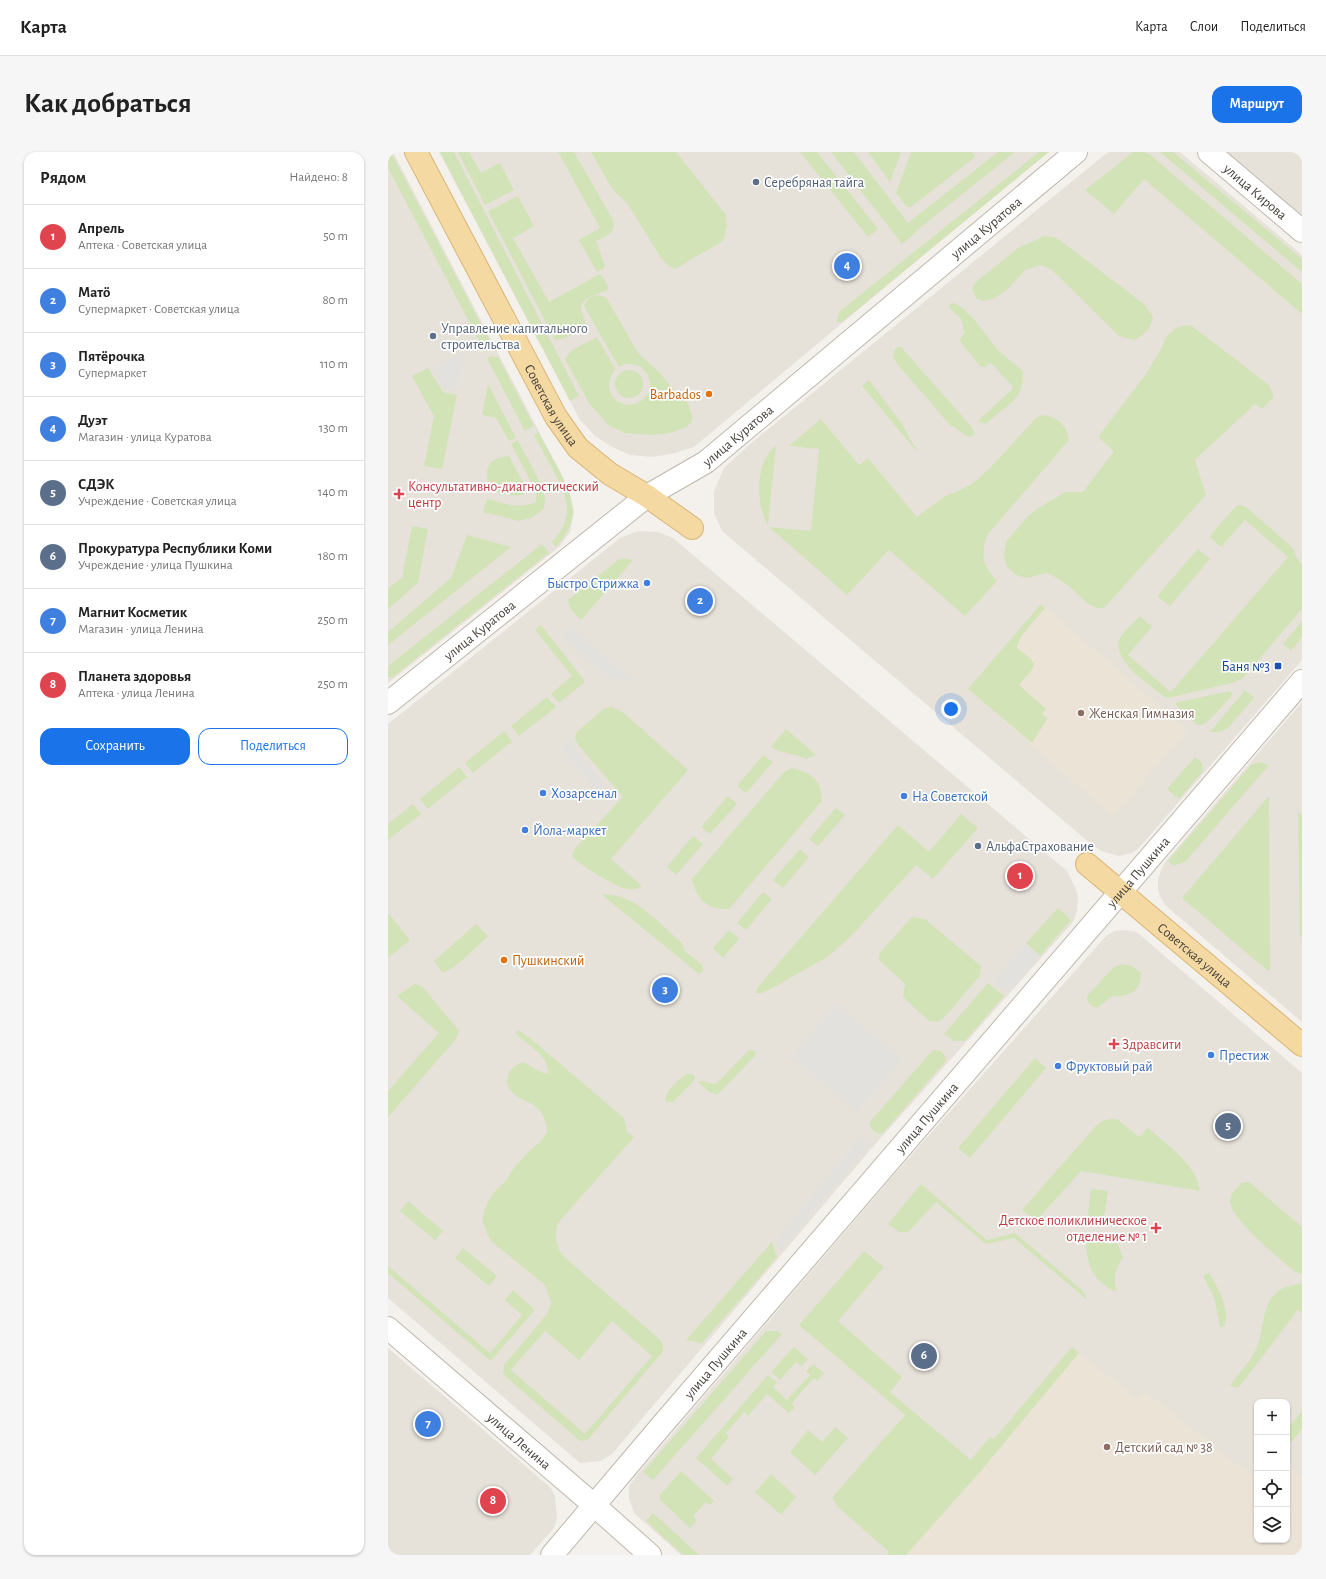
<!DOCTYPE html>
<html lang="ru">
<head>
<meta charset="utf-8">
<style>
	body { margin:0; font-family:"Alegreya Sans",sans-serif; background:#f6f6f6; color:#222 }
	.controls { position:absolute; right:12px; bottom:12px; display:grid; overflow:hidden; border-radius:8px; box-shadow:0 1px 3px #0004 }
	.controls button { width:36px; height:36px; display:grid; place-items:center; padding:0; border:0; border-bottom:1px solid #e0e0e0; background:#fff; color:#222; font:20px sans-serif }
	.you { position:absolute; left:563px; top:557px; width:14px; height:14px; margin:-10px; border:3px solid #fff; border-radius:50%; background:#1a73e8; box-shadow:0 0 0 6px #1a73e833 }
	.badge { display:grid; place-items:center; width:26px; height:26px; border-radius:50%; background:#1a73e8; color:#fff; font-size:13px; font-weight:700 }
	.pin { position:absolute; translate:-50% -50%; border:2px solid #fff; box-shadow:0 1px 4px #0006 }
	.list { margin:0; padding:0; list-style:none }
	h2 { display:flex; justify-content:space-between; align-items:center; height:52px; margin:0; padding:0 16px; font-size:17px }
	h2 small { font-size:13px; font-weight:400; color:#767676 }
	.list li { display:grid; grid-template-columns:26px 1fr auto; gap:12px; align-items:center; box-sizing:border-box; height:64px; padding:0 16px; border-top:1px solid #e0e0e0 }
	.list b { display:block; font-size:15px; white-space:nowrap }
	.list p { margin:0; font-size:13px; white-space:nowrap; color:#767676 }
	.list em { font-size:13px; font-style:normal; color:#767676 }
	.actions { display:flex; gap:8px; padding:12px 16px }
	.actions a { flex:1; padding:9px 0; border:1px solid #1a73e8; border-radius:12px; text-align:center; font-size:14px; color:#1a73e8 }
	.actions .main { background:#1a73e8; color:#fff }
	.icon { flex:none; width:22px; height:22px; fill:none; stroke:currentColor; stroke-width:2; stroke-linecap:round; stroke-linejoin:round }
	.map { position:relative; flex:none; width:914px; height:1403px; overflow:hidden; border-radius:12px }
	header { display:flex; align-items:center; gap:24px; box-sizing:border-box; height:56px; padding:0 20px; background:#fff; border-bottom:1px solid #e0e0e0 }
	header strong { font-size:19px }
	nav { display:flex; gap:22px; margin-inline-start:auto; font-size:14px }
	.intro { display:flex; align-items:center; justify-content:space-between; box-sizing:border-box; height:96px; padding:0 24px }
	h1 { margin:0; font-size:28px }
	.button { padding:10px 18px; border-radius:12px; background:#1a73e8; color:#fff; font-size:14px; font-weight:700 }
	main { display:flex; gap:24px; padding:0 24px }
	aside { flex:1; background:#fff; border-radius:12px; box-shadow:0 1px 3px #0004 }
	.map>svg:first-child { display:block }
	.residential { fill:#e7e2d9; fill-rule:evenodd }
	.education { fill:#ebe4d6 }
	.green { fill:#d2e3b8; fill-rule:evenodd }
	.parking { fill:#e3e1de }
	.lines { fill:none; stroke-linecap:round; stroke-linejoin:round }
	.minor-casing { stroke:#beb8ae; stroke-width:24 }
	.major-casing { stroke:#d8b574; stroke-width:24 }
	.minor { stroke:#fff; stroke-width:22 }
	.major { stroke:#f4d9a3; stroke-width:22 }
	.service-dot { fill:#5c6f8a; stroke:#fff; stroke-width:1.5 }
	.food-dot { fill:#e8710a; stroke:#fff; stroke-width:1.5 }
	.health-dot { fill:#e0444e; stroke:#fff; stroke-width:1.5 }
	.shop-dot { fill:#3f7fe0; stroke:#fff; stroke-width:1.5 }
	.transit-dot { fill:#1a4fb4; stroke:#fff; stroke-width:1.5 }
	.education-dot { fill:#8d6e63; stroke:#fff; stroke-width:1.5 }
	.labels { text-anchor:middle; stroke-width:3.5; stroke-linejoin:round; paint-order:stroke }
	.service-label { font-size:14px; fill:#4e5e75; stroke:#fff; text-anchor:start }
	.street-label { font-size:14px; fill:#474139; stroke:#fff }
	.food-label { font-size:14px; fill:#c56008; stroke:#fff; text-anchor:end }
	.health-label { font-size:14px; fill:#be3a42; stroke:#fff; text-anchor:start }
	.shop-label { font-size:14px; fill:#366cbe; stroke:#fff; text-anchor:start }
	.transit-label { font-size:14px; fill:#164399; stroke:#fff; text-anchor:end }
	.education-label { font-size:14px; fill:#785e54; stroke:#fff; text-anchor:start }
</style>
</head>
<body>
<header>
<strong>Карта</strong>
<nav><a>Карта</a><a>Слои</a><a>Поделиться</a></nav>
</header>
<div class="intro"><h1>Как добраться</h1><a class="button">Маршрут</a></div>
<main>
<aside>
<h2>Рядом<small>Найдено: 8</small></h2>
<ul class="list">
<li><span class="badge" style="background:#e0444e">1</span><div><b>Апрель</b><p>Аптека · Советская улица</p></div><em>50 m</em></li>
<li><span class="badge" style="background:#3f7fe0">2</span><div><b>Матӧ</b><p>Супермаркет · Советская улица</p></div><em>80 m</em></li>
<li><span class="badge" style="background:#3f7fe0">3</span><div><b>Пятёрочка</b><p>Супермаркет</p></div><em>110 m</em></li>
<li><span class="badge" style="background:#3f7fe0">4</span><div><b>Дуэт</b><p>Магазин · улица Куратова</p></div><em>130 m</em></li>
<li><span class="badge" style="background:#5c6f8a">5</span><div><b>СДЭК</b><p>Учреждение · Советская улица</p></div><em>140 m</em></li>
<li><span class="badge" style="background:#5c6f8a">6</span><div><b>Прокуратура Республики Коми</b><p>Учреждение · улица Пушкина</p></div><em>180 m</em></li>
<li><span class="badge" style="background:#3f7fe0">7</span><div><b>Магнит Косметик</b><p>Магазин · улица Ленина</p></div><em>250 m</em></li>
<li><span class="badge" style="background:#e0444e">8</span><div><b>Планета здоровья</b><p>Аптека · улица Ленина</p></div><em>250 m</em></li>
</ul>
<div class="actions"><a class="main">Сохранить</a><a>Поделиться</a></div>
</aside>
<div class="map">
<svg width="914" height="1403" viewBox="0 0 914 1403">
	<rect width="100%" height="100%" fill="#f4f0eb"/>
	<g class="residential">
		<polygon points="0,0 5,0 181,337 186,360 182,380 171,395 0,531"/>
		<polygon points="51,0 659,0 306,295 287,301 265,305 242,303 222,294 207,284 192,268"/>
		<polygon points="720,0 792,0 914,103 914,508 750,697 744,701 731,704 713,699 703,692 334,379 326,361 326,339 336,316 362,292"/>
		<polygon points="839,0 914,0 914,64 885,41"/>
		<polygon points="250,379 270,380 285,386 679,719 687,735 690,744 689,759 685,770 483,997 224,1302 213,1309 192,1311 0,1146 0,572 232,386"/>
		<polygon points="914,550 914,870 777,753 772,744 770,737 770,727 773,718 778,709"/>
		<path d="M 738,778 L 748,780 L 751,782 L 914,921 L 914,1403 L 293,1403 L 246,1361 L 241,1347 L 241,1334 L 248,1324 L 510,1018 L 719,783 L 727,779 ZM 869,1250 L 899,1250 L 899,1388 L 869,1388 Z"/>
		<polygon points="0,1196 163,1336 167,1344 169,1366 166,1376 142,1403 0,1403"/>
	</g>
	<g class="education">
		<polygon points="653,452 799,578 725,664 587,543 629,496 622,489"/>
		<polygon points="691,1201 749,1247 756,1239 869,1328 869,1388 899,1388 899,1314 914,1325 914,1403 517,1403"/>
	</g>
	<g class="green">
		<polygon points="0,0 3,0 102,189 100,198 97,200 0,16"/>
		<polygon points="52,0 66,0 191,244 182,249"/>
		<polygon points="70,0 81,0 93,21 112,11 126,38 97,53"/>
		<path d="M 170,0 L 186,0 L 225,68 C 229,81 218,84 208,89 L 217,113 L 215,117 L 209,120 L 191,88 L 212,76 Z"/>
		<polygon points="203,0 288,0 338,63 339,75 335,89 287,117 281,114 273,106 239,51 225,38"/>
		<polygon points="412,0 429,0 490,77 480,85"/>
		<polygon points="443,0 466,0 520,71 610,0 627,0 527,80 526,82 514,92"/>
		<polygon points="480,0 513,0 502,30"/>
		<polygon points="523,0 584,0 587,5 523,55 519,55 508,41"/>
		<polygon points="651,0 661,0 454,170 448,170 452,159"/>
		<polygon points="745,0 755,0 761,2 914,132 914,162 756,27 726,62 697,38"/>
		<polygon points="772,0 785,0 914,107 914,120"/>
		<path d="M 130,44 L 146,74 L 125,86 L 161,150 L 210,123 L 213,123 L 221,135 L 218,139 C 210,142 188,147 194,160 C 196,165 198,170 197,176 L 178,186 L 167,188 L 100,59 Z"/>
		<path d="M 656,84 L 666,85 L 673,89 L 756,152 L 765,165 C 763,177 757,182 746,188 L 731,184 L 664,118 L 653,113 L 637,118 L 619,138 L 605,147 L 595,149 L 588,146 L 584,137 L 588,130 L 630,96 Z"/>
		<path d="M 208,143 L 218,145 L 250,201 L 271,220 L 290,243 L 300,251 L 304,263 L 304,270 L 298,275 L 282,281 L 263,283 L 237,281 L 220,273 L 201,251 L 177,207 L 184,198 L 209,185 L 227,217 C 219,229 218,244 233,251 C 244,257 260,248 262,236 C 264,223 253,211 240,212 C 237,212 234,214 231,215 L 196,154 L 200,147 Z"/>
		<path d="M 563,151 C 578,150 601,189 611,199 C 619,206 627,212 635,219 C 636,251 617,252 598,272 L 590,269 L 624,237 L 625,235 L 604,212 L 601,211 L 597,215 L 593,215 L 573,191 L 572,188 L 576,181 C 575,176 575,171 573,167 C 569,162 563,159 561,154 Z"/>
		<path d="M 798,173 L 804,174 L 881,233 L 885,242 L 885,246 L 874,257 L 867,252 L 807,308 L 818,343 L 716,456 C 700,458 690,440 678,432 C 672,427 665,424 659,421 L 639,426 L 628,423 L 619,415 L 616,403 L 618,390 L 639,365 L 650,356 L 678,340 L 695,340 L 726,299 L 710,285 L 758,222 L 773,197 L 778,185 L 788,176 Z"/>
		<path d="M 509,195 L 513,195 L 581,272 L 585,277 L 586,283 L 582,285 C 573,283 571,276 563,274 L 510,213 L 505,205 L 506,199 Z"/>
		<polygon points="103,204 111,206 146,274 137,279 99,206"/>
		<polygon points="40,216 55,240 69,243 54,317 36,314 46,264 24,224"/>
		<circle cx="241" cy="232" r="14"/>
		<polygon points="481,228 514,272 530,301 474,234"/>
		<polygon points="100,232 128,286 121,289 108,266 94,263"/>
		<path d="M 654,263 C 669,265 679,272 681,288 L 600,382 C 592,402 594,413 609,429 L 577,464 L 501,398 L 459,443 L 381,375 L 423,379 L 431,297 L 401,294 L 433,267 L 471,313 L 480,306 L 529,365 L 557,344 L 570,339 L 584,332 L 602,316 L 648,266 Z"/>
		<path d="M 150,280 C 161,301 184,335 185,359 C 185,373 176,385 168,395 L 164,390 C 171,382 178,373 179,361 C 182,342 155,301 146,283 Z"/>
		<path d="M 130,288 L 155,336 L 157,349 L 156,357 L 143,366 L 131,369 L 95,360 L 99,347 C 116,351 131,358 148,350 L 148,340 L 123,292 Z"/>
		<path d="M 388,294 L 380,373 C 367,353 367,308 388,294 Z"/>
		<path d="M 121,304 L 135,330 L 136,342 C 131,344 128,344 124,343 C 109,342 99,338 99,321 C 99,317 100,313 103,310 C 108,306 115,305 121,304 Z"/>
		<path d="M 853,353 L 858,355 L 904,395 L 907,400 L 908,405 L 914,413 L 914,457 L 854,527 L 844,531 L 780,546 L 775,544 C 761,532 725,510 731,488 C 733,481 747,470 752,464 L 764,475 L 740,503 L 783,540 L 900,405 L 857,368 L 833,395 L 821,385 L 848,354 Z"/>
		<polygon points="24,374 40,377 30,431 0,457 0,436 14,426"/>
		<polygon points="79,383 123,395 0,493 0,480 63,426"/>
		<polygon points="154,392 161,401 5,525 0,525 0,514"/>
		<polygon points="810,397 822,407 782,454 769,444"/>
		<path d="M 235,406 L 245,408 L 193,468 C 187,462 181,457 180,448 L 230,408 Z"/>
		<polygon points="653,452 657,456 632,486 629,496 642,506 646,512 644,518 631,533 658,557 654,562 659,566 658,569 644,591 580,537"/>
		<polygon points="914,469 914,485 903,499 895,492"/>
		<polygon points="153,473 196,528 197,530 171,551 163,542 184,524 147,478"/>
		<polygon points="857,538 866,546 839,577 831,580 822,580"/>
		<polygon points="842,539 844,541 843,545 819,570 814,573 809,573 788,553 788,551 791,550"/>
		<polygon points="159,545 168,555 131,584 123,574"/>
		<path d="M 223,555 L 229,557 L 237,562 L 300,618 L 223,707 L 254,734 C 249,737 245,739 239,737 C 226,734 193,714 184,704 L 186,698 L 191,692 L 235,645 L 190,593 L 187,586 L 188,581 L 215,557 Z"/>
		<path d="M 398,577 L 428,603 L 418,607 C 406,601 394,602 383,595 Z"/>
		<polygon points="116,579 124,589 85,621 77,611"/>
		<polygon points="375,603 385,610 358,641 349,634"/>
		<polygon points="807,605 814,611 815,619 791,647 779,637"/>
		<polygon points="872,610 881,613 797,710 785,714 780,709 863,613"/>
		<polygon points="71,615 79,625 40,657 32,647"/>
		<path d="M 404,616 C 423,621 433,627 434,649 L 341,757 C 320,758 308,748 304,727 L 396,620 Z"/>
		<polygon points="340,644 349,652 322,682 313,675"/>
		<polygon points="881,644 882,817 880,819 794,746"/>
		<polygon points="25,652 33,662 0,688 0,672"/>
		<polygon points="448,656 457,663 430,694 421,687"/>
		<polygon points="910,660 914,663 914,783 912,785"/>
		<polygon points="573,662 590,676 545,727 528,713 465,782 441,804 381,838 373,841 368,841 370,835 510,673 541,700"/>
		<polygon points="305,684 315,692 288,723 279,715"/>
		<polygon points="412,697 421,705 395,736 385,728"/>
		<polygon points="375,740 384,747 358,778 349,771"/>
		<path d="M 213,742 C 218,743 224,742 229,744 C 254,750 275,775 294,791 L 296,798 L 315,814 L 315,820 L 311,822 Z"/>
		<polygon points="670,756 683,768 652,804 638,791"/>
		<polygon points="0,761 22,788 0,806"/>
		<polygon points="524,765 537,767 593,814 592,823 590,826 554,868 549,870 541,869 515,845 517,832 491,808 491,802"/>
		<path d="M 88,772 L 100,784 C 91,792 64,821 54,820 L 46,809 Z"/>
		<polygon points="340,779 342,779 351,787 335,806 325,796"/>
		<path d="M 734,812 L 744,814 L 753,821 C 753,835 747,842 733,844 C 730,844 726,844 723,845 C 714,850 709,864 699,848 L 699,844 L 726,815 Z"/>
		<polygon points="600,831 616,844 577,889 566,889 556,882"/>
		<polygon points="26,832 34,834 71,879 68,887 0,965 0,939 51,881 9,844"/>
		<path d="M 130,878 L 143,887 L 236,966 L 239,980 L 246,985 L 170,1071 C 166,1083 168,1094 175,1104 L 269,1185 C 275,1191 277,1193 273,1202 L 202,1285 L 199,1288 L 192,1289 L 117,1224 L 115,1221 L 116,1213 L 159,1162 L 163,1150 L 157,1133 L 104,1090 L 99,1082 L 94,1067 L 98,1054 L 105,1041 L 117,1030 L 125,1017 L 140,1000 L 153,989 L 159,980 C 158,970 157,964 150,957 C 144,950 134,949 127,943 C 112,931 120,915 135,910 C 144,914 151,921 160,922 C 162,905 142,894 130,884 L 128,880 ZM 224,1169 L 264,1204 L 197,1282 L 123,1218 L 157,1179 L 191,1208 Z"/>
		<polygon points="361,898 368,899 366,905 329,943 321,940 310,930 313,929 328,932"/>
		<path d="M 545,898 C 551,897 558,902 558,909 L 494,982 C 487,982 483,977 481,971 Z"/>
		<polygon points="647,906 658,916 582,1006 570,996"/>
		<path d="M 299,922 L 304,922 L 307,925 L 307,928 L 285,950 L 278,950 L 277,947 C 281,935 289,929 299,922 Z"/>
		<path d="M 724,967 L 729,967 L 751,985 L 760,976 C 780,994 808,1011 812,1039 L 693,1019 L 648,1069 L 634,1058 L 707,975 L 714,969 Z"/>
		<path d="M 861,1030 L 914,1075 L 914,1122 L 907,1120 C 892,1107 844,1068 842,1050 C 842,1042 848,1037 853,1031 Z"/>
		<polygon points="533,1032 599,1088 627,1081 694,1138 698,1144 698,1147 626,1086 598,1092 548,1050 520,1080 511,1080 500,1072"/>
		<polygon points="703,1037 720,1039 715,1073 699,1071"/>
		<polygon points="20,1049 55,1079 47,1088 12,1059"/>
		<path d="M 698,1083 L 719,1083 L 720,1092 L 729,1091 L 735,1105 C 728,1116 724,1126 729,1139 C 723,1138 719,1135 715,1132 C 699,1118 698,1102 698,1083 Z"/>
		<polygon points="384,1090 389,1105 314,1191 298,1188"/>
		<polygon points="75,1096 109,1124 101,1134 67,1106"/>
		<polygon points="476,1099 496,1115 450,1169 514,1225 502,1240 583,1308 602,1285 606,1287 684,1195 691,1201 592,1320 518,1403 499,1403 501,1400 450,1355 445,1347 446,1343 517,1263 411,1173"/>
		<polygon points="0,1114 102,1201 134,1163 117,1148 125,1138 144,1155 146,1159 106,1205 103,1208 100,1207 0,1121"/>
		<path d="M 821,1121 C 829,1133 844,1161 836,1174 L 832,1175 L 826,1145 L 815,1124 Z"/>
		<path d="M 914,1131 L 914,1161 L 909,1158 L 906,1163 L 852,1234 L 847,1236 L 842,1233 C 852,1220 863,1209 869,1195 C 878,1173 871,1153 893,1137 C 899,1134 908,1133 914,1131 Z"/>
		<polygon points="381,1179 390,1179 394,1182 265,1328 255,1320 377,1180"/>
		<polygon points="406,1195 420,1207 414,1214 408,1210 392,1228 383,1220"/>
		<polygon points="425,1212 436,1221 429,1229 426,1226 403,1252 407,1255 401,1261 379,1242 360,1264 356,1260 338,1281 341,1285 323,1307 345,1327 339,1334 308,1306 380,1223 389,1230 385,1235 399,1248 422,1223 418,1219"/>
		<polygon points="914,1259 914,1277 899,1295 899,1277"/>
		<polygon points="447,1275 460,1286 427,1323 402,1300 420,1278 434,1290"/>
		<polygon points="293,1319 326,1349 322,1353 318,1350 305,1364 309,1368 302,1376 272,1348 272,1343"/>
		<polygon points="383,1322 408,1345 393,1363 367,1340"/>
		<polygon points="265,1361 311,1403 295,1403 258,1369"/>
	</g>
	<g class="parking">
		<polygon points="77,199 68,239 56,236 45,216"/>
		<polygon points="183,476 184,476 245,529 221,526 174,485"/>
		<polygon points="181,589 218,634 210,641 173,596"/>
		<polygon points="637,792 651,804 620,841 605,830"/>
		<polygon points="448,852 514,908 469,960 404,904"/>
		<polygon points="473,985 482,992 392,1100 388,1088"/>
	</g>
	<g class="lines">
		<g class="minor-casing">
			<g id="minor">
				<path id="s1" d="M 821,0 L 914,79"/>
				<path id="s2" d="M 0,551 L 259,344 L 318,310 L 688,0"/>
				<path id="s3" d="M 0,1176 L 207,1354 L 262,1403"/>
				<path id="s4" d="M 164,1403 L 274,1273 L 914,529"/>
			</g>
		</g>
		<g class="major-casing">
			<g id="major">
				<path id="s5" d="M 28,0 L 168,265 L 190,296 L 222,322 L 259,344 L 304,376"/>
				<path id="s6" d="M 699,712 L 914,893"/>
			</g>
		</g>
		<use href="#minor" class="minor"/>
		<use href="#major" class="major"/>
	</g>
	<g class="service-dot">
		<circle cx="368" cy="30" r="4"/>
		<circle cx="45" cy="184" r="4"/>
		<circle cx="590" cy="694" r="4"/>
	</g>
	<g class="food-dot">
		<circle cx="321" cy="242" r="4"/>
		<circle cx="116" cy="808" r="4"/>
	</g>
	<g class="health-dot">
		<path d="M9 336h4v4h4v4h-4v4h-4v-4h-4v-4h4z"/>
		<path d="M724 886h4v4h4v4h-4v4h-4v-4h-4v-4h4z"/>
		<path d="M766 1070h4v4h4v4h-4v4h-4v-4h-4v-4h4z"/>
	</g>
	<g class="shop-dot">
		<circle cx="259" cy="431" r="4"/>
		<circle cx="155" cy="641" r="4"/>
		<circle cx="516" cy="644" r="4"/>
		<circle cx="137" cy="678" r="4"/>
		<circle cx="823" cy="903" r="4"/>
		<circle cx="670" cy="914" r="4"/>
	</g>
	<rect class="transit-dot" x="886" y="510" width="8" height="8" rx="2"/>
	<g class="education-dot">
		<circle cx="693" cy="561" r="4"/>
		<circle cx="719" cy="1295" r="4"/>
	</g>
	<g class="labels">
		<g class="service-label">
			<text x="376" y="35">Серебряная тайга</text>
			<text x="53" y="181">Управление капитального<tspan x="53" dy="16">строительства</tspan></text>
			<text x="598" y="699">АльфаСтрахование</text>
		</g>
		<g class="street-label">
			<text dy="5" stroke="none"><textPath href="#s1" startOffset="61">улица Кирова</textPath></text>
			<text dy="5" stroke="none"><textPath href="#s2" startOffset="765">улица Куратова</textPath></text>
			<text dy="5" stroke="none"><textPath href="#s5" startOffset="287">Советская улица</textPath></text>
			<text dy="5" stroke="none"><textPath href="#s2" startOffset="441">улица Куратова</textPath></text>
			<text dy="5" stroke="none"><textPath href="#s2" startOffset="117">улица Куратова</textPath></text>
			<text dy="5" stroke="none"><textPath href="#s4" startOffset="900">улица Пушкина</textPath></text>
			<text dy="5" stroke="none"><textPath href="#s6" startOffset="141">Советская улица</textPath></text>
			<text dy="5" stroke="none"><textPath href="#s4" startOffset="576">улица Пушкина</textPath></text>
			<text dy="5" stroke="none"><textPath href="#s4" startOffset="252">улица Пушкина</textPath></text>
			<text dy="5" stroke="none"><textPath href="#s3" startOffset="173">улица Ленина</textPath></text>
		</g>
		<g class="food-label">
			<text x="313" y="247">Barbados</text>
			<text x="124" y="813" text-anchor="start">Пушкинский</text>
		</g>
		<g class="health-label">
			<text x="20" y="339">Консультативно-диагностический<tspan x="20" dy="16">центр</tspan></text>
			<text x="734" y="897">Здравсити</text>
			<text x="759" y="1073" text-anchor="end">Детское поликлиническое<tspan x="759" dy="16">отделение № 1</tspan></text>
		</g>
		<g class="shop-label">
			<text x="251" y="436" text-anchor="end">Быстро Стрижка</text>
			<text x="163" y="646">Хозарсенал</text>
			<text x="524" y="649">На Советской</text>
			<text x="145" y="683">Йола-маркет</text>
			<text x="831" y="908">Престиж</text>
			<text x="678" y="919">Фруктовый рай</text>
		</g>
		<g class="transit-label">
			<text x="882" y="519">Баня №3</text>
		</g>
		<g class="education-label">
			<text x="701" y="566">Женская Гимназия</text>
			<text x="727" y="1300">Детский сад № 38</text>
		</g>
	</g>
</svg>
<div class="controls">
<button>+</button>
<button>−</button>
<button><svg class="icon" aria-label="locate" viewBox="0 0 24 24"><circle cx="12" cy="12" r="6"/><path d="M12 2v4M12 18v4M2 12h4M18 12h4"/></svg></button>
<button><svg class="icon" aria-label="layers" viewBox="0 0 24 24"><path d="M12 4l9 5-9 5-9-5zM3 14l9 5 9-5"/></svg></button>
</div>
<div class="you"></div>
<div class="pin badge" style="left:632px;top:724px;background:#e0444e">1</div>
<div class="pin badge" style="left:312px;top:449px;background:#3f7fe0">2</div>
<div class="pin badge" style="left:277px;top:838px;background:#3f7fe0">3</div>
<div class="pin badge" style="left:459px;top:114px;background:#3f7fe0">4</div>
<div class="pin badge" style="left:840px;top:974px;background:#5c6f8a">5</div>
<div class="pin badge" style="left:536px;top:1204px;background:#5c6f8a">6</div>
<div class="pin badge" style="left:40px;top:1272px;background:#3f7fe0">7</div>
<div class="pin badge" style="left:105px;top:1349px;background:#e0444e">8</div>
</div>
</main>
</body>
</html>
